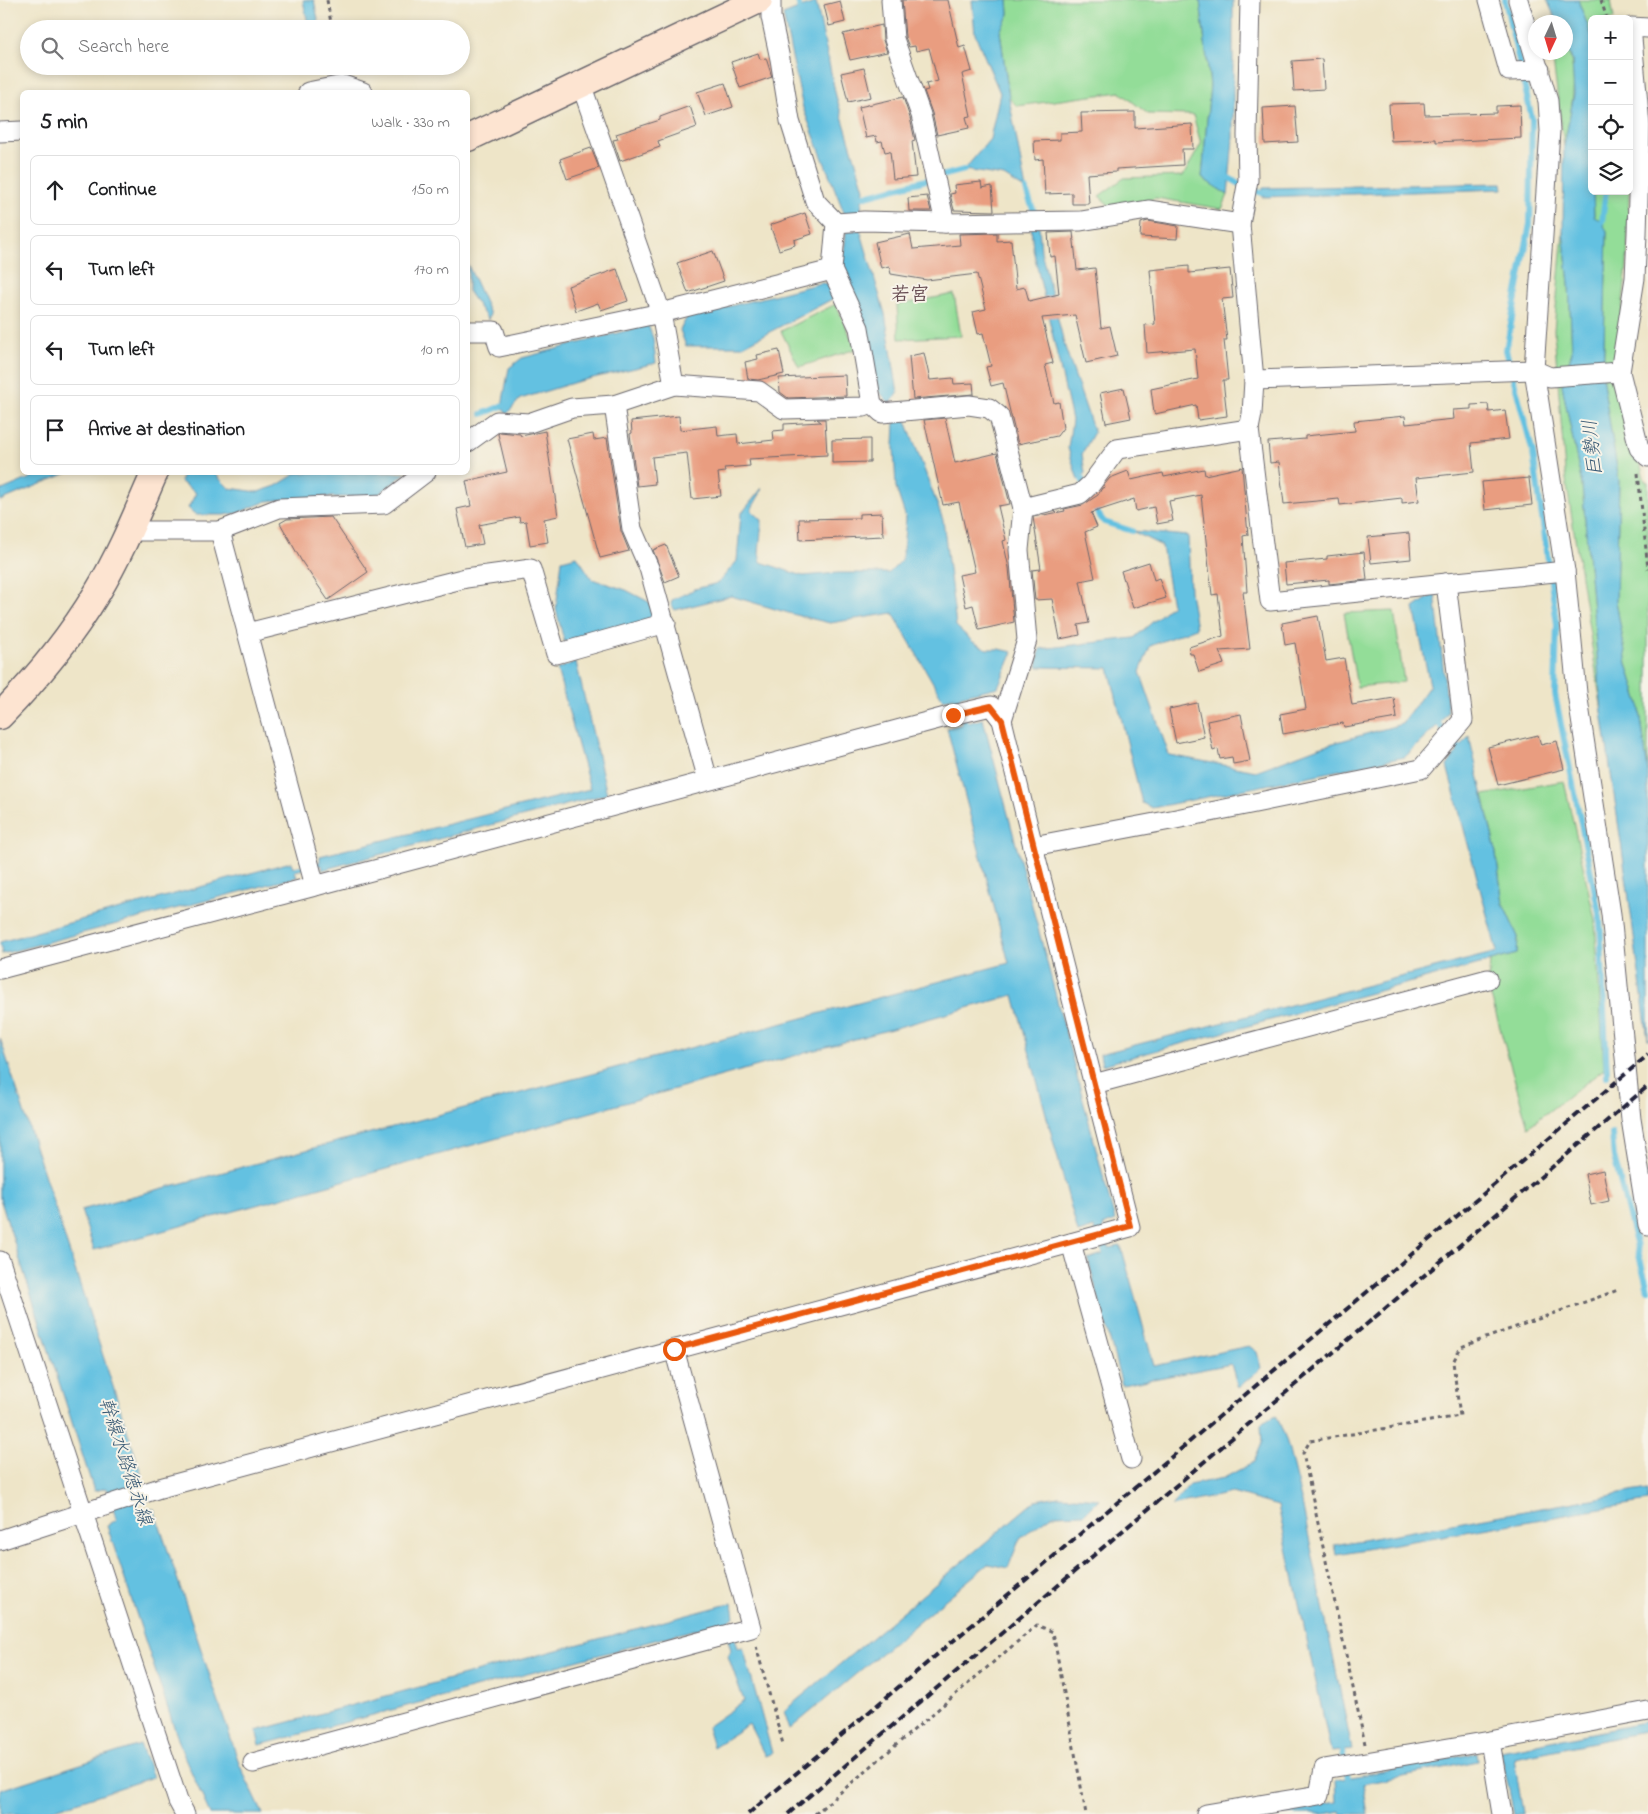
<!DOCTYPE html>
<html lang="en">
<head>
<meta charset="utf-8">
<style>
	body { margin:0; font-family:"Indie Flower","Klee One",sans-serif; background:#f6f6f6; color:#202124 }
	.controls { position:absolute; right:15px; top:15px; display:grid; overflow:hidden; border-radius:8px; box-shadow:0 2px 8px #0003 }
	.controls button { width:45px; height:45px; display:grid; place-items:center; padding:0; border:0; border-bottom:1px solid #e0e0e0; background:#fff; color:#202124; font:25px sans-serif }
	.compass { position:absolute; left:1528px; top:15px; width:45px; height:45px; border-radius:50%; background:#fff; box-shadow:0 2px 8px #0003; rotate:184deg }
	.stop { position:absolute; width:15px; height:15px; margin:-11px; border:4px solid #ea580c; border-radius:50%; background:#fff }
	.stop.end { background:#ea580c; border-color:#fff; box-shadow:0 1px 5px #0008 }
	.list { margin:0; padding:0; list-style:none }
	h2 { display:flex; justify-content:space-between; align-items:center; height:65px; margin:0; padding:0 20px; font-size:21px }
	h2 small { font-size:16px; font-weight:400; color:#757577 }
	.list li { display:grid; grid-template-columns:32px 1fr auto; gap:15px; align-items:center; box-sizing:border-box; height:70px; margin:0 10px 10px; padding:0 10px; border:1px solid #e0e0e0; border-radius:8px }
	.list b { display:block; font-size:19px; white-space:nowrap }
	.list em { font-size:16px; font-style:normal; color:#757577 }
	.icon { flex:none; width:28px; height:28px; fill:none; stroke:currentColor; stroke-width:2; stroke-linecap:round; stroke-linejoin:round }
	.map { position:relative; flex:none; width:1648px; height:1814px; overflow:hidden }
	.search { position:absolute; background:#fff; box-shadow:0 2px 8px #0003; left:20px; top:20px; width:450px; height:55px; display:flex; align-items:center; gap:12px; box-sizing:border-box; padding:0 18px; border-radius:28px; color:#757577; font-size:19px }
	.panel { position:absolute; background:#fff; box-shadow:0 2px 8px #0003; left:20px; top:90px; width:450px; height:385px; border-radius:8px }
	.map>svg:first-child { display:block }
	.green { fill:#93dd98; stroke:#5a806a }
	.water { fill:#63c1e1; stroke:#42728e }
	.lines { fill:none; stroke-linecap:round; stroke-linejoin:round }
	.stream { stroke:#63c1e1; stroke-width:6 }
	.building { fill:#e99d80 }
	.street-casing { stroke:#69666c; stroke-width:21 }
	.secondary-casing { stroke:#69666c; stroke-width:29 }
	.path { stroke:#69666c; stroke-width:3; stroke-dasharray:4 4; stroke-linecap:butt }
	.street { stroke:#fff; stroke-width:19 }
	.secondary { stroke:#fde4d1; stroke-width:26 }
	.rail { stroke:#22223b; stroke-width:4; stroke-dasharray:8 4; stroke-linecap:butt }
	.route { stroke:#ea580c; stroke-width:6 }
	.labels { text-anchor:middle; stroke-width:4; stroke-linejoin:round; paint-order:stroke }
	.neighbourhood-label { font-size:19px; font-weight:bold; fill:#684d53; stroke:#f7f3e8 }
	.water-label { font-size:19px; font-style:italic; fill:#395a75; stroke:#f7f3e8 }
</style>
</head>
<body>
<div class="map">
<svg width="1648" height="1814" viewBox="0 0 1648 1814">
	<rect width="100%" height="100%" fill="#f7f3e8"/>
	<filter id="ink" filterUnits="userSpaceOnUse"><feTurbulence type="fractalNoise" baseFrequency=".02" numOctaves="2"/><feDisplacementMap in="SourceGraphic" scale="10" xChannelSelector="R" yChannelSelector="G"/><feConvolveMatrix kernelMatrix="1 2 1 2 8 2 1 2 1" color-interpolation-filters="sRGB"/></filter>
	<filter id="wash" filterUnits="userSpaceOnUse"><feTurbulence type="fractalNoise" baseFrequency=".0096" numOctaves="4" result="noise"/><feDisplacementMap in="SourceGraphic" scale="20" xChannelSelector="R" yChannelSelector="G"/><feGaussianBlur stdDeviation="1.12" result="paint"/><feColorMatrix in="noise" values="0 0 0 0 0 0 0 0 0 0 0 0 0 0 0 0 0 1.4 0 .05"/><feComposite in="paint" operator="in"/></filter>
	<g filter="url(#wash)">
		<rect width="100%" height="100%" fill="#eee5c8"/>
		<g class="green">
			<polygon points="1008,0 1200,0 1210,85 1202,178 1228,195 1222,209 1156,198 1113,209 1099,196 1124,178 1183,176 1201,144 1193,115 1148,114 1120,92 1017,106 1009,98 1000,31 1009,14"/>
			<polygon points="1578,0 1611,0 1614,19 1592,19 1592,37"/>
			<path d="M 1566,44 C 1580,80 1571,109 1564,146 L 1552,53 L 1566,52 Z"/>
			<polygon points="1593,191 1629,191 1627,266 1615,373 1645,481 1648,482 1648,772 1639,703 1627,664 1616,601 1619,481 1603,382 1607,232 1594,217"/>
			<polygon points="1563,231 1569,283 1572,352 1562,385 1582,485 1602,712 1565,473 1554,330"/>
			<polygon points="954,294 961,336 899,339 897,305"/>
			<polygon points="836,304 856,349 799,367 781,331"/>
			<polygon points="1394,611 1404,682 1357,687 1344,613"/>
			<polygon points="1564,781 1595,920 1604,1069 1528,1127 1488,986 1490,961 1517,954 1518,937 1503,904 1495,847 1483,795"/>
		</g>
		<g class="water">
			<polygon points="303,0 314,0 320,29 309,29"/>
			<polygon points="972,0 1008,0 1009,14 1000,31 1009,98 1026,190 1004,176 964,170 990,139 1000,93 975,34"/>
			<polygon points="1200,0 1233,0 1233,138 1228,195 1202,178 1210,85"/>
			<polygon points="1547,0 1578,0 1592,37 1592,191 1593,191 1594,217 1602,221 1607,232 1603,382 1619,481 1616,601 1627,664 1639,703 1648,772 1648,1040 1626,877 1602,712 1582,485 1562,385 1572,352 1569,283 1563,231 1564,146 1574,94 1572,60 1566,44 1566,22 1557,22"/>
			<polygon points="816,2 836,96 864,189 860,215 845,215 803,108 783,15"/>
			<polygon points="1502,183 1503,189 1262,197 1263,188"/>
			<polygon points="1031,226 1039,226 1041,251 1065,347 1094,432 1082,454 1085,473 1078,480 1068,448 1072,420 1033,249"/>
			<polygon points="860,229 885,314 898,393 890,404 878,390 842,275 846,232"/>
			<polygon points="468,265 490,314 488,320 468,291"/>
			<polygon points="821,283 835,285 840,295 743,346 686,346 680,330 687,317"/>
			<polygon points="648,325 653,338 656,363 576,382 520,399 507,414 502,406 509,368 522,358"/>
			<polygon points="905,418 943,520 956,626 973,642 987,649 999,649 1013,652 998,687 943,700 893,613 830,623 792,614 731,596 675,610 671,605 672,600 695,589 718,583 737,561 741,514 762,488 760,494 751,510 762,520 759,553 761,562 803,576 838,573 889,573 902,560 906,518 896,488 894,447 895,419"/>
			<polygon points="42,473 67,473 0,501 0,491"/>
			<polygon points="184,473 214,473 229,488 258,492 276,486 297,473 406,473 375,497 320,497 267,501 238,513 224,515 196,515 188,508 196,493 180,481"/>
			<polygon points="1132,531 1188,536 1190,592 1196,628 1150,646 1140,672 1169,755 1256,771 1319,747 1402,724 1430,685 1414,608 1435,593 1448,712 1439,724 1405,757 1152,808 1142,803 1109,668 1037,667 1040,649 1134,638 1172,605 1162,546"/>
			<polygon points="577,556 592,579 626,590 649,602 653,610 651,621 569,643 564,641 556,609 562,560"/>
			<polygon points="576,662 607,794 322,870 321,865 295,871 297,877 2,954 0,942 291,862 293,867 320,862 320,856 590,789 557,669"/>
			<polygon points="983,719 1115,1221 1103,1226 1109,1248 1121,1246 1154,1366 1249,1346 1257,1352 1261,1368 1238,1388 1231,1364 1122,1385 1088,1259 1103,1254 1094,1228 1078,1233 1014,995 94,1250 81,1210 1009,963 947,728"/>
			<polygon points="1469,736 1495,847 1503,904 1518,937 1517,954 1102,1065 1100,1054 1497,952 1447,766"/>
			<polygon points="0,1038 142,1476 129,1481 139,1511 154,1509 240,1766 263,1814 210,1814 182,1751 107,1526 117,1519 106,1488 94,1491 0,1198"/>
			<polygon points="1276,1415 1286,1439 1302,1503 1352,1750 1331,1752 1278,1506 1232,1493 1171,1506 1189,1485 1224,1478 1254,1462 1262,1443 1261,1424"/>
			<polygon points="1648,1489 1648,1501 1336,1554 1334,1545"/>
			<polygon points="1059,1496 1099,1499 1084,1514 1052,1515 1020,1538 1008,1568 988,1564 790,1729 784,1711 1036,1500"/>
			<polygon points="732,1603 734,1617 730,1620 738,1648 743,1647 772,1753 765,1756 749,1724 713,1747 707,1727 744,1701 728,1656 731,1650 723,1622 260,1745 256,1731"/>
			<polygon points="1648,1722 1648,1731 1514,1758 1523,1814 1514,1814 1501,1751"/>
			<polygon points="140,1745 153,1777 40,1814 0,1814 0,1790"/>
			<polygon points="1477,1753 1478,1761 1363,1784 1368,1814 1341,1814 1340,1811 1324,1814 1263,1814 1337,1801 1336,1780"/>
		</g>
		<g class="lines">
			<g class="stream">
				<polyline points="798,0 801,17"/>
				<polyline points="1505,0 1532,119 1530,224 1506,350 1533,453 1557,624 1555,694 1600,918 1607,1076"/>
				<polyline points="1229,178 1247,188 1262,193"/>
				<polyline points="1026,190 1034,212 1035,220"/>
				<polyline points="862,197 964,170"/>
				<polyline points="1596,227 1602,221 1606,191"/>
				<polyline points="482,414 502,406"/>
				<polyline points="1081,477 1096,511 1104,522 1132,531"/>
				<polyline points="955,689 965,724"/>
				<polyline points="1439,724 1460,749"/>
				<polyline points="1612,1134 1614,1157 1648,1290"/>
				<polyline points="1342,1752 1348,1778"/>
			</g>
		</g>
		<g id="blocks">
			<g class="building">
				<polygon points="902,0 948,0 959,48 965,46 972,71 962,74 971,116 966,117 969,128 937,135 932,113 924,91 928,90 926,84 938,81 929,48 916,51 915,46 909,47 905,37"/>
				<polygon points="840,1 845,22 829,26 824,5"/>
				<polygon points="882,25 883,40 887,52 850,60 843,34"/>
				<polygon points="758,53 760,59 766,58 772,77 740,88 731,62"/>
				<polygon points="1322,59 1324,89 1294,91 1292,61"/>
				<polygon points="864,68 871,97 848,102 841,73"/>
				<polygon points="725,83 733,107 706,116 697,92"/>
				<polygon points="903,97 910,118 915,140 912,141 916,177 893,179 890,151 885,152 882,141 877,142 876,136 866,138 859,107"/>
				<polygon points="1424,103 1425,115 1496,113 1496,106 1520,105 1521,138 1436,142 1436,139 1391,141 1389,104"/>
				<polygon points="690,106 697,127 658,141 660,147 620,161 613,140 618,139 616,134 660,120 660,117"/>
				<polygon points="1295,106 1298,142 1265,144 1263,108"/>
				<polygon points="1135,112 1135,128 1192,124 1193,149 1182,149 1183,165 1116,169 1116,172 1087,174 1089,204 1072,204 1072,193 1045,194 1043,159 1035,160 1034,141 1060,140 1060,133 1082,132 1081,113"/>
				<polygon points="591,148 599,168 567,179 560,159"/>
				<polygon points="981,182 982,188 992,186 994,211 954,210 950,194 955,193 954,185"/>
				<polygon points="927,196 931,211 909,211 908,198"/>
				<polygon points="805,213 812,234 794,240 795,245 779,250 770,225"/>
				<polygon points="1148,221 1178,226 1177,239 1140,237 1141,223"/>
				<polygon points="1073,232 1077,270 1095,268 1101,328 1110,326 1117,356 1086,363 1075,315 1042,318 1053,363 1045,365 1054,403 1059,402 1063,428 1057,436 1018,444 1003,383 991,386 986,367 991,366 983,333 978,334 973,312 986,309 977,274 927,280 891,274 889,266 881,268 875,242 910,234 913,249 960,245 959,234 997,233 997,241 1011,240 1016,289 1025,287 1029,301 1059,294 1055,256 1050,257 1048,233"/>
				<polygon points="713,251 724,281 688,293 677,263"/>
				<polygon points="1189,266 1189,273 1230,269 1233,298 1222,299 1227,340 1224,340 1228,380 1223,380 1227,416 1198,420 1196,405 1155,414 1154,413 1151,389 1198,379 1195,349 1147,353 1145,325 1155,324 1150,270"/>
				<polygon points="617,269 628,301 601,310 598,303 576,311 568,286"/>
				<polygon points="779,350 784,374 758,380 748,379 745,362 758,359 757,355"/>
				<polygon points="924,353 930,380 953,378 954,384 973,383 974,394 913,399 909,356"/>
				<polygon points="845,375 846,396 788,398 780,392 779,378"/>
				<polygon points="1124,388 1131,418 1106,423 1100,393"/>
				<polygon points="1488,404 1489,412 1505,410 1509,439 1471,443 1474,472 1416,478 1419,501 1402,503 1402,498 1340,505 1339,499 1284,504 1279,462 1270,463 1268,442 1305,439 1305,436 1355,431 1354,421 1405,416 1406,424 1454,419 1453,410 1471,409 1471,405"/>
				<polygon points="679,416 680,430 717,426 718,436 737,434 738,444 774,440 773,431 784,430 784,424 821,422 817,419 825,419 827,455 749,459 750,466 724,468 725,472 718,473 721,496 692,499 687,453 652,457 655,484 637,486 630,434 632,433 631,421"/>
				<polygon points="945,418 955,463 997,453 1010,504 998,506 1006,540 1003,541 1009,568 1014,622 979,630 973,605 966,607 959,575 975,572 959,502 943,505 924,420"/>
				<polygon points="545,431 558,516 544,519 548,542 530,545 526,521 520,522 519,517 479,525 483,544 465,547 457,509 471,506 466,481 507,472 498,434 500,432 520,434 521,436"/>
				<polygon points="593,434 594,440 607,438 621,531 629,551 600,558 567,439"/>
				<polygon points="870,439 870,462 832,463 832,440"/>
				<polygon points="1242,467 1248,535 1243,536 1247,592 1243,592 1250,649 1219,651 1224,664 1199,672 1193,654 1190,654 1189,647 1223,636 1218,594 1212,595 1201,495 1169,501 1173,521 1157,524 1154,507 1136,511 1134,499 1091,513 1097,527 1085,532 1095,578 1080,581 1089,623 1078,625 1080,635 1060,639 1052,599 1035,600 1032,570 1041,569 1033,517 1065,511 1064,509 1083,505 1098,495 1102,488 1105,487 1104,485 1110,478 1128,471 1131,480 1163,473 1164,477 1204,469 1205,475"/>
				<polygon points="1529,478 1532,505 1485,510 1482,482"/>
				<polygon points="882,513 883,536 800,540 799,519 859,518 859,514"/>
				<polygon points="331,517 368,572 328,600 302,562 280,523 287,519"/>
				<polygon points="1409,533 1411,559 1371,563 1368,537"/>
				<polygon points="666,545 679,576 665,582 653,550"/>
				<polygon points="1364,552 1367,580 1329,584 1329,580 1286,584 1284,563 1327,559 1327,556"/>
				<polygon points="1149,562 1154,580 1159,578 1166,598 1133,608 1121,571"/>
				<polygon points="1318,616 1326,661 1344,658 1352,705 1394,698 1397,718 1344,727 1343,723 1283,734 1280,714 1306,709 1295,643 1285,645 1282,623"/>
				<polygon points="1197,703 1204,737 1176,743 1169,709"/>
				<polygon points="1241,714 1250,761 1233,764 1232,757 1220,759 1218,749 1213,751 1207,721"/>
				<polygon points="1538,735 1541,745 1557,741 1564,769 1498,785 1488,747"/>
				<polygon points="1603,1170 1609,1201 1591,1205 1585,1174"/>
			</g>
		</g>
	</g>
	<g filter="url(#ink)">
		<use href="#blocks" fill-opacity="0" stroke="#69666c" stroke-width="1"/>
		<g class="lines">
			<g class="street-casing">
				<g id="street">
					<polyline points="771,0 771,17 780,59 790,121 815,201 836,223 832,270"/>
					<polyline points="891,0 894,39 921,115 945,223"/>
					<polyline points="1250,0 1247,135 1248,180 1240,224 1254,380 1534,370 1550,377 1620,372"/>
					<polyline points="1489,0 1509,71 1540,70"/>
					<polyline points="1518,0 1548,101 1550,131 1534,370 1565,571 1577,693 1611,914 1631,1119 1648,1225"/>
					<polyline points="1648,28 1631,27 1640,126 1637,234 1635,278 1620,372 1639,448 1648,457"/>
					<polyline points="581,84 661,313 674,385"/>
					<polyline points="308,92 343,85 363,92"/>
					<polyline points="0,132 22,131"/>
					<polyline points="836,223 864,221 945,223 1081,221 1148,210 1240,224"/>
					<polyline points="468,331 494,331 499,347 661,313 832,270 859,328 872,404 882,413 969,405 989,408 999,416 1023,508 1080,494 1091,484 1117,449 1249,429"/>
					<polyline points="1254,380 1252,414 1249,429 1270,601 1565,571"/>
					<polyline points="614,405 632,529 649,568 708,780"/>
					<polyline points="468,442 497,421 529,423 572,408 614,405 674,385 759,391 784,409 864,407 872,404"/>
					<polyline points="220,531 279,508 384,504 426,472"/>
					<polyline points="247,633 466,578 531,569 556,654 666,623"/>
					<polyline points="1002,720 1027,640 1019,550 1023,508"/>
					<polyline points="1033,846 1176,819 1421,769 1463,720 1446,583"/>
					<polyline points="0,969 315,886"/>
					<polyline points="1094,1084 1488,979"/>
					<polyline points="1071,1243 1131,1459"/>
					<polyline points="0,1261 178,1801 185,1814"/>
					<polyline points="0,1540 160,1488 1130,1227 1033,846 1002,720 991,706 953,715 315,886 220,531 129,531"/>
					<polyline points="253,1763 751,1628 674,1349"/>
					<polyline points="1206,1814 1319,1795 1324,1769 1490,1741"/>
					<polyline points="1502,1814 1490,1741 1648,1711"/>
				</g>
			</g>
			<g class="secondary-casing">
				<g id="secondary">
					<polyline points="468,138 759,0"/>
					<path d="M 0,716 C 37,678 70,638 97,593 C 120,555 137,513 155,472"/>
				</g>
			</g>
			<g class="path">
				<polyline points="327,0 332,29"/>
				<polyline points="1601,0 1607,19"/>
				<polyline points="1638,473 1648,569"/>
				<polyline points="756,1646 783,1744"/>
				<polyline points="1365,1744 1303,1453 1310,1441 1460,1416 1453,1362 1461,1347 1618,1290"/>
				<polyline points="815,1814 1037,1625 1053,1632 1086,1814"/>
			</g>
			<use href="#street" class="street"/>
			<use href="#secondary" class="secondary"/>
			<g class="rail">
				<polyline points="748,1814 1648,1055"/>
				<polyline points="788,1814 1648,1086"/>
			</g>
		</g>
	</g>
	<g class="lines" filter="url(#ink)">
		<polyline class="route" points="674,1349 1130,1226 1002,720 991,706 953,715"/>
	</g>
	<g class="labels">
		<g class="neighbourhood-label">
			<text x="910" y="300">若宮</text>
		</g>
		<g class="water-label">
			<text transform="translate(1591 448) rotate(-96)" y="7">巨勢川</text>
			<text transform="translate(127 1461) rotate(72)" y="7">幹線水路徳永線</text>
		</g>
	</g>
</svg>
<div class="controls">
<button>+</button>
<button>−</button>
<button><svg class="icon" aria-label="locate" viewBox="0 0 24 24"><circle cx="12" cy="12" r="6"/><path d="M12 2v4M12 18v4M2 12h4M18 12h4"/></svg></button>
<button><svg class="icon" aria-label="layers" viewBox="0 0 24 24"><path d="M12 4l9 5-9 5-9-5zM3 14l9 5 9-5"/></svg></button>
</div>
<svg class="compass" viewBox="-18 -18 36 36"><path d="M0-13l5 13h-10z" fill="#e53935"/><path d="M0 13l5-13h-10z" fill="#757577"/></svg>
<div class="stop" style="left:674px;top:1349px"></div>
<div class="stop end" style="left:953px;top:715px"></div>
<div class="search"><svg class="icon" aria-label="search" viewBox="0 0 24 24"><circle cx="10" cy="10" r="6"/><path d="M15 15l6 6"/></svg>Search here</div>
<section class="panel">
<h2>5 min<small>Walk · 330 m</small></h2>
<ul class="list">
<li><svg class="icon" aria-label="ahead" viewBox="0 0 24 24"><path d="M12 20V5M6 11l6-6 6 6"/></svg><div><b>Continue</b></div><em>150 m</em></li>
<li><svg class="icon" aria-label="left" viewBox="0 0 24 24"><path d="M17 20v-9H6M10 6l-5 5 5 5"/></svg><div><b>Turn left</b></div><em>170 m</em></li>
<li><svg class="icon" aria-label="left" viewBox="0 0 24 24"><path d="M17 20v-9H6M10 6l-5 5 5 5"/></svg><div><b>Turn left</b></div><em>10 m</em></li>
<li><svg class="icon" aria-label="arrive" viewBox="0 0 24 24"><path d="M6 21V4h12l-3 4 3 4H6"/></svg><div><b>Arrive at destination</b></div></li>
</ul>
</section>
</div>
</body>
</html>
